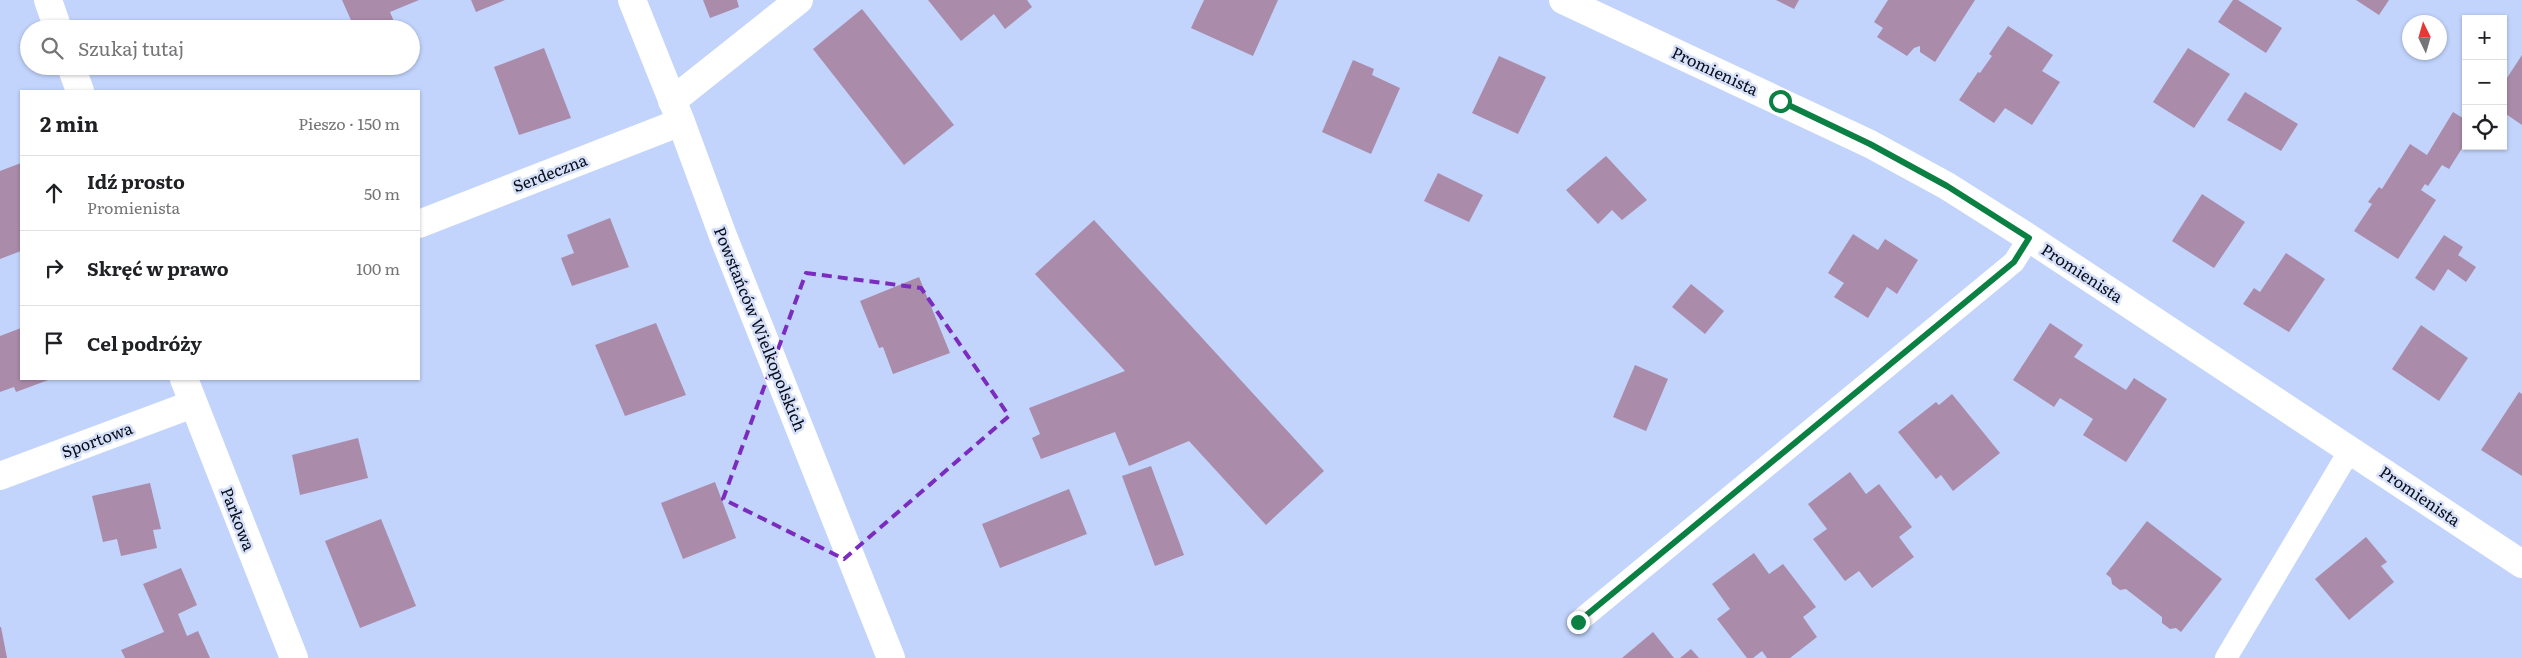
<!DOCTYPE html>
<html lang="pl">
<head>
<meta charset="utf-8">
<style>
	body { margin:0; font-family:Literata,serif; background:#f6f6f6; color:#202124 }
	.controls { position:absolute; right:15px; top:15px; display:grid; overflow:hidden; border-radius:0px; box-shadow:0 1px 4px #0004 }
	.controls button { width:45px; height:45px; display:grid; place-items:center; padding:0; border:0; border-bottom:1px solid #e0e0e0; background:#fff; color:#202124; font:25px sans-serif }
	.compass { position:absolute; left:2402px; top:15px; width:45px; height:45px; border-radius:50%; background:#fff; box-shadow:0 1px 4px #0004; rotate:355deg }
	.stop { position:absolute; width:15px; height:15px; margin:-11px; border:4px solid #0b8043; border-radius:50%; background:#fff }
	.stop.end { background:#0b8043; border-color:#fff; box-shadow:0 1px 5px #0008 }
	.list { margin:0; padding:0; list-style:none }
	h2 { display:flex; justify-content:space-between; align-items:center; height:65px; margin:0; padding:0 20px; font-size:21px }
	h2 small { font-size:16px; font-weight:400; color:#757577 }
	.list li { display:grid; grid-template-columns:32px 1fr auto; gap:15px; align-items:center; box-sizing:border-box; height:75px; padding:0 20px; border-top:1px solid #e0e0e0 }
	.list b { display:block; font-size:19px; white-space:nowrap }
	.list p { margin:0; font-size:16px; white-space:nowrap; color:#757577 }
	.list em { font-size:16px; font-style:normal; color:#757577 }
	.icon { flex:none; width:28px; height:28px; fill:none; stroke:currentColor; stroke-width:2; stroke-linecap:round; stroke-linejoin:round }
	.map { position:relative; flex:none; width:2522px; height:658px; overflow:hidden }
	.search { position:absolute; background:#fff; box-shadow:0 1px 4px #0004; left:20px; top:20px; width:400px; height:55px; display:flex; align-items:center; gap:12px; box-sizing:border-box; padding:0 18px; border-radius:28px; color:#757577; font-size:19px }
	.panel { position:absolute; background:#fff; box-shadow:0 1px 4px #0004; left:20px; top:90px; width:400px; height:290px; border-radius:0px }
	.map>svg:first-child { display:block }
	.building { fill:#aa8baa }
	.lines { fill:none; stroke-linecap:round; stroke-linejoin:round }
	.lane { stroke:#fff; stroke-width:22 }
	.street { stroke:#fff; stroke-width:28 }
	.route { stroke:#0b8043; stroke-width:6 }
	.marked { fill:none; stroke:#7b2cbf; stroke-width:4; stroke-dasharray:10 6; stroke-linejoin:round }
	.labels { text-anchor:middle; stroke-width:5; stroke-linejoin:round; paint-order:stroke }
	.street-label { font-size:16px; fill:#070c19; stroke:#d6e1f9 }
</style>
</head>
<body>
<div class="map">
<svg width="2522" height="658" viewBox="0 0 2522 658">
	<rect width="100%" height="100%" fill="#c2d4fc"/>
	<g class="building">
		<polygon points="342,0 419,0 390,12 395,24 382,29 355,29"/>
		<polygon points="471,0 505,0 476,12"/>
		<polygon points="703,0 737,0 739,7 710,18"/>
		<polygon points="928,0 1027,0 1032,7 1005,29 994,14 961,41"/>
		<polygon points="1204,0 1278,0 1253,56 1191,28"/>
		<polygon points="1776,0 1799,0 1794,9"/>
		<polygon points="1888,0 1975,0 1935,62 1920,52 1920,46 1914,48 1907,56 1877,37 1883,28 1874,22"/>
		<polygon points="2233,0 2238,0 2282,28 2266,53 2218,22"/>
		<polygon points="2356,0 2389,0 2379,15"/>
		<polygon points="862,9 954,125 904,165 813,49"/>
		<polygon points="2008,26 2053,55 2042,71 2060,82 2032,125 2005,108 1994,123 1959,100 1978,72 1980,73 1992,56 1989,54"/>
		<polygon points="544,48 571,118 519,135 494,67"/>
		<polygon points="2188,48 2230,74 2194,128 2153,102"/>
		<polygon points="2522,55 2522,125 2503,112 2503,84"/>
		<polygon points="1499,56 1546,77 1518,134 1472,113"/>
		<polygon points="1353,60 1374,69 1372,75 1400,88 1371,154 1322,132"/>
		<polygon points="2245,92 2298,124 2281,151 2227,120"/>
		<polygon points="2453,112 2466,120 2466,142 2449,169 2442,165 2428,186 2425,184 2421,190 2436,200 2398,259 2354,231 2372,204 2368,202 2379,187 2382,189 2410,144 2427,155"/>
		<polygon points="1606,156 1647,200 1622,220 1612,210 1598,224 1566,190"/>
		<polygon points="21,163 21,251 0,259 0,171"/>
		<polygon points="1438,173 1483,195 1469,222 1424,201"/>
		<polygon points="2202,194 2245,222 2214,268 2172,241"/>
		<polygon points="610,218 629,267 572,286 561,258 574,253 567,235"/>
		<polygon points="1094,220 1324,471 1266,525 1189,441 1129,466 1115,432 1041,459 1032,438 1040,434 1029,408 1125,371 1035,274"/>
		<polygon points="1853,234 1878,250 1885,239 1918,260 1897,294 1887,287 1868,318 1834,297 1844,283 1828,273"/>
		<polygon points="2444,235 2463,247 2458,255 2476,267 2466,282 2448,269 2434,291 2415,278"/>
		<polygon points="2286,253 2325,279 2289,332 2243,304 2254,288 2260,292"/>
		<polygon points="919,277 950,353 893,374 883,347 879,348 860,301"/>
		<polygon points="1691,284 1724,311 1705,334 1672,307"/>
		<polygon points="656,323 686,395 625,416 595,345"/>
		<polygon points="2050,323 2083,345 2074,357 2126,390 2134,378 2167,399 2126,462 2083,435 2093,419 2060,398 2054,407 2013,380"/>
		<polygon points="2421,325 2468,358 2439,401 2392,369"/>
		<polygon points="21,328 21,379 51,379 16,392 14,387 0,392 0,336"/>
		<polygon points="1635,365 1668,379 1646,431 1613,417"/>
		<polygon points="2519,392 2522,394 2522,476 2481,450"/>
		<polygon points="1952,394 2000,453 1953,491 1941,475 1936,479 1898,432 1936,402 1939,405"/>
		<polygon points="358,438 368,478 300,495 292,455"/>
		<polygon points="1151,466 1184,555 1155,566 1122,476"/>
		<polygon points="1850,472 1866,494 1879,484 1912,527 1899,537 1914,557 1872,588 1859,571 1845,581 1813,539 1827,529 1808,504"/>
		<polygon points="715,482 736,538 683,559 661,503"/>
		<polygon points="150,483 161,529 153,530 157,548 121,556 117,539 103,542 92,496"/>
		<polygon points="1069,489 1087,534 1000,568 982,524"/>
		<polygon points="381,519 416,606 360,628 325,541"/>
		<polygon points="2147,521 2222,579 2181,632 2176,628 2170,629 2162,623 2162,617 2126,589 2120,590 2112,584 2111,578 2106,574"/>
		<polygon points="2366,537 2387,562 2381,566 2394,582 2349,620 2315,579"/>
		<polygon points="1754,553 1769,574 1783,564 1816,607 1803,617 1817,637 1790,658 1767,658 1762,651 1753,658 1747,658 1717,619 1730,609 1712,584"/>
		<polygon points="181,568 197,605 178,614 187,636 198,631 210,658 125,658 121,650 164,632 143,584"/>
		<polygon points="0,627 1,627 7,658 0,658"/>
		<polygon points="1653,632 1674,658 1622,658"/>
		<polygon points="1691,649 1699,658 1680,658"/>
	</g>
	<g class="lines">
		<g class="lane">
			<polyline points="1578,622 2014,262 2029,238"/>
			<polyline points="2226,658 2350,450"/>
		</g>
		<g class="street">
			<polyline points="48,0 58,29"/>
			<polyline points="632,0 681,122 723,236 891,658"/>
			<polyline points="1563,0 1870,144 1947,186 2029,238 2522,564"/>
			<polyline points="71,66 80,91"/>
			<polyline points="672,101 799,0"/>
			<polyline points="419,224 681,122"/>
			<polyline points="184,379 294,658"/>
			<polyline points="0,476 193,404"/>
		</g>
	</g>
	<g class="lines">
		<polyline class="route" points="1578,622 2014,262 2029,238 1947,186 1870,144 1780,101"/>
	</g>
	<path class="marked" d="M 806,273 L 921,288 L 1009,416 L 844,559 L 723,499 Z"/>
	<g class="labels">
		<g class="street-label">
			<text transform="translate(1715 71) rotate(25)" y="6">Promienista</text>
			<text transform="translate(550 173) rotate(-21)" y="6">Serdeczna</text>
			<text transform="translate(2082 273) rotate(33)" y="6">Promienista</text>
			<text transform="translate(760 329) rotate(68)" y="6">Powstańców Wielkopolskich</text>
			<text transform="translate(97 440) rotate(-20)" y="6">Sportowa</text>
			<text transform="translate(2420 496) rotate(34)" y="6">Promienista</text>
			<text transform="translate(238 519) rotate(69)" y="6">Parkowa</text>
		</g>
	</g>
</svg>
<div class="controls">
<button>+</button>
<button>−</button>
<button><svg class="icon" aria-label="locate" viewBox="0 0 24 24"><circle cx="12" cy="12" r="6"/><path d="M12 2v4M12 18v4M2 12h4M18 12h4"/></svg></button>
</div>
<svg class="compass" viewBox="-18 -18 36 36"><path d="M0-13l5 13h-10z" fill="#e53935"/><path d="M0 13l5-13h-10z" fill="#757577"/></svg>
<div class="stop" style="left:1780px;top:101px"></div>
<div class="stop end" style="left:1578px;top:622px"></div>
<div class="search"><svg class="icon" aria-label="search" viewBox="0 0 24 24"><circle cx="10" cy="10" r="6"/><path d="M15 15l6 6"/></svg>Szukaj tutaj</div>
<section class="panel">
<h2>2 min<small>Pieszo · 150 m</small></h2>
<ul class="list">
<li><svg class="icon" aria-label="ahead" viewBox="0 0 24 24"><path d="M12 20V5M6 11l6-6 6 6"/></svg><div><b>Idź prosto</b><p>Promienista</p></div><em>50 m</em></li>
<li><svg class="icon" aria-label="right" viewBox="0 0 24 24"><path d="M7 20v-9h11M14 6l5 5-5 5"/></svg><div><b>Skręć w prawo</b></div><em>100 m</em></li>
<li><svg class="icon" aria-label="arrive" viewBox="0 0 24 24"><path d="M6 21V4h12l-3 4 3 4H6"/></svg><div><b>Cel podróży</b></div></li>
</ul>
</section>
</div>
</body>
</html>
